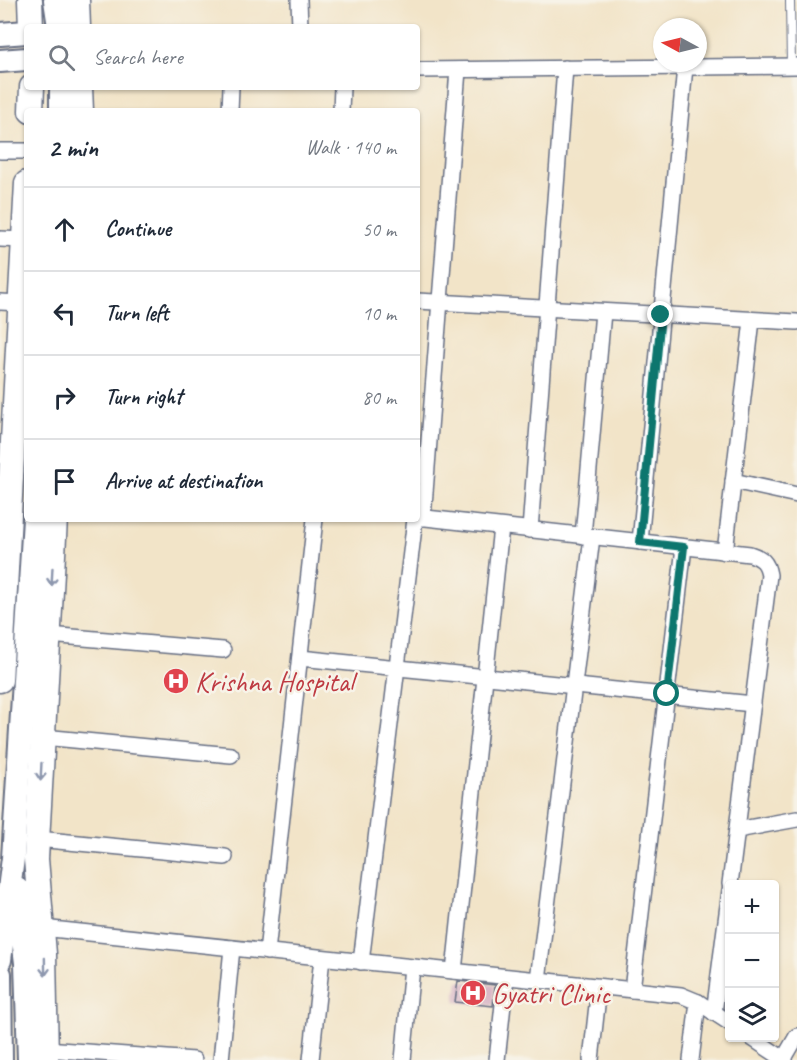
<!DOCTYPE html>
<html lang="en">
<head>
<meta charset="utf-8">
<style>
	body { margin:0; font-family:Caveat,sans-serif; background:#f6f6f7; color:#1f2937 }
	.controls { position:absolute; right:18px; bottom:18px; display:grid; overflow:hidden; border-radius:6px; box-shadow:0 2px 4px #0004 }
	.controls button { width:54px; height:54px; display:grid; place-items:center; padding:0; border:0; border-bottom:2px solid #e0e1e3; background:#fff; color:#1f2937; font:30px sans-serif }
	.compass { position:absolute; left:653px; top:18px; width:54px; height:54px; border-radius:50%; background:#fff; box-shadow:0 2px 4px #0004; rotate:277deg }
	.stop { position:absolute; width:18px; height:18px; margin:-14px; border:4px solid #0f766e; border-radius:50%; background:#fff }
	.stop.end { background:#0f766e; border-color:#fff; box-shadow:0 2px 6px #0008 }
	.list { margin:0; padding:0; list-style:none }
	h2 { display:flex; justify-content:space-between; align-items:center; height:78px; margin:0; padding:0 24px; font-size:26px }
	h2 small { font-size:20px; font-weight:400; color:#747a83 }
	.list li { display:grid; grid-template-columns:39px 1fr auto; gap:18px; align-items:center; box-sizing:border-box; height:84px; padding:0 24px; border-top:2px solid #e0e1e3 }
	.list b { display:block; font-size:22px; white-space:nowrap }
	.list em { font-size:20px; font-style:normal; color:#747a83 }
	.icon { flex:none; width:33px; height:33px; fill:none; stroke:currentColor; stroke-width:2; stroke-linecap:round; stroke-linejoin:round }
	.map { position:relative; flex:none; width:797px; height:1060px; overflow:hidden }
	.search { position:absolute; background:#fff; box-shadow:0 2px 4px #0004; left:24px; top:24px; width:396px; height:66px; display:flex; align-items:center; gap:15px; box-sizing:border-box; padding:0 21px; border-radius:6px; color:#747a83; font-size:22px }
	.panel { position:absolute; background:#fff; box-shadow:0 2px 4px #0004; left:24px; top:108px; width:396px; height:414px; border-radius:6px }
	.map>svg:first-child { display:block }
	.building { fill:#cea2bb }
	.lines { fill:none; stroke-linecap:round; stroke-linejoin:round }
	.lane-casing { stroke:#666e83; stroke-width:10 }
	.street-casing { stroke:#666e83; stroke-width:18 }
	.secondary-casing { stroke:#666e83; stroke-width:26 }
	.primary-casing { stroke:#666e83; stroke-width:27 }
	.lane { stroke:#fff; stroke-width:8 }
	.street { stroke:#fff; stroke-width:15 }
	.secondary { stroke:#fff; stroke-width:22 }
	.primary { stroke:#fff; stroke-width:24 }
	.oneway { stroke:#8d97ae }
	.route { stroke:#0f766e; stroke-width:8 }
	.labels { text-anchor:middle; stroke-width:5; stroke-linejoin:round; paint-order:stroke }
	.health-label { font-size:28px; fill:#be3a42; stroke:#f7f3e8; text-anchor:start }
</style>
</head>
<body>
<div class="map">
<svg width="797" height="1060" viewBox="0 0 797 1060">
	<rect width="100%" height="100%" fill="#f7f3e8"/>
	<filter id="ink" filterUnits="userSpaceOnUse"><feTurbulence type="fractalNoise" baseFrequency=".0167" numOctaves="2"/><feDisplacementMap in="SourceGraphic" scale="12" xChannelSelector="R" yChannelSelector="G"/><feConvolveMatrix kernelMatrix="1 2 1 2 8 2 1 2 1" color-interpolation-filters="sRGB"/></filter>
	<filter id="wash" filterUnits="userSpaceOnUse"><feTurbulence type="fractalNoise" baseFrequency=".008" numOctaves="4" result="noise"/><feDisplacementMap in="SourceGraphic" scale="24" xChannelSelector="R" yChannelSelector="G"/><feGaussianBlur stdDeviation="1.35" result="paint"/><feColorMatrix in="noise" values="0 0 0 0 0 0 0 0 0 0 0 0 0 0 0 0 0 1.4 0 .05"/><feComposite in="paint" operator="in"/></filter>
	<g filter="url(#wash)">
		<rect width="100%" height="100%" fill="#f2e4c8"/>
		<g id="blocks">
			<polygon class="building" points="458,981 495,985 493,1006 455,1002"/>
		</g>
	</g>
	<g filter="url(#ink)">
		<use href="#blocks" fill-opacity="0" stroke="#666e83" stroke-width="1.5"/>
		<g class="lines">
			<g class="lane-casing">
				<polyline id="lane" points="790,0 791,66"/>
			</g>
			<g class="street-casing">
				<g id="street">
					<polyline points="299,0 300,27"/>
					<polyline points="417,70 797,66"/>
					<polyline points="230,111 231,87"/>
					<polyline points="341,111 342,87"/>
					<polyline points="0,151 27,151"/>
					<polyline points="0,239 24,240"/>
					<polyline points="417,301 797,322"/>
					<polyline points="0,302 21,303"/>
					<polyline points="733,481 797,495"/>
					<path d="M 417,517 L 750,554 C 762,558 767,562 769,575 L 730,884"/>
					<polyline points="423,518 458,70"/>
					<polyline points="530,530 565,68"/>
					<polyline points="583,536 603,312"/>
					<polyline points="640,542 685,67"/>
					<polyline points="725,552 752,320"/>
					<polyline points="49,635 223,650"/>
					<polyline points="300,658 753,704"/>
					<polyline points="43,737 231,755"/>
					<polyline points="737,830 797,819"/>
					<polyline points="37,839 225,857"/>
					<polyline points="42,928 681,995 698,1002 730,1023"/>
					<polyline points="267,952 315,519"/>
					<polyline points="361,962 415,519"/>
					<polyline points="454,971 501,527"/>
					<polyline points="538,980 592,537"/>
					<polyline points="632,990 684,547"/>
					<polyline points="714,1013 730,890"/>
					<polyline points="752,1038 785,1060"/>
					<polyline points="46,1049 194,1060"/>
					<polyline points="221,1060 232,948"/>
					<polyline points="311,1060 322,958"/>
					<polyline points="403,1060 412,967"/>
					<polyline points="497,1060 506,977"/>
					<polyline points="591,1060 599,987"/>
					<polyline points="691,1060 698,1002"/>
					<polyline points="783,1060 797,1036"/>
				</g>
			</g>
			<g class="secondary-casing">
				<g id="secondary">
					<polyline points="55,0 59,27"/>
					<polyline points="0,34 27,32"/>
					<polyline points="0,61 27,59"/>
					<polyline points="61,111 61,87"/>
					<polyline points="17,889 26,963 29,1060"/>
					<polyline points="0,960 13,858 34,519"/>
					<polyline points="0,974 1,1060"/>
				</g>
			</g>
			<g class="primary-casing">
				<g id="primary">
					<polyline points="30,0 31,27"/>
					<polyline points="77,0 78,27"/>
					<polyline points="80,87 81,111"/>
					<polyline points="31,111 32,87"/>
					<polyline points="0,680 27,183"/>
					<polyline points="46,1060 44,954 36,859 55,519"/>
				</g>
			</g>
			<use href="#lane" class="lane"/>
			<use href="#street" class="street"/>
			<use href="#secondary" class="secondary"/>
			<use href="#primary" class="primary"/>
		</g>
		<defs><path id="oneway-shaft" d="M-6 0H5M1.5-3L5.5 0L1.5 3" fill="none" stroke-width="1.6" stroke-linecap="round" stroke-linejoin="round" transform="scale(1.5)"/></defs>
		<g class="oneway">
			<use href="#oneway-shaft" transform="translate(52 577) rotate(93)"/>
			<use href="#oneway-shaft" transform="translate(41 772) rotate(93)"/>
			<use href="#oneway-shaft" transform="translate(45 967) rotate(89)"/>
		</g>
	</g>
	<g class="lines" filter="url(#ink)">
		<polyline class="route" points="661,315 640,542 684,547 667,694"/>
	</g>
	<defs>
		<g id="hospital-disc" transform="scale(1.35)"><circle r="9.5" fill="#e0444e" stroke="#f7f3e8"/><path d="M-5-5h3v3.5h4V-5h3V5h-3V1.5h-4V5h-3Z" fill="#fff"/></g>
	</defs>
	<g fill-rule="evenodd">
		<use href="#hospital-disc" x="176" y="681"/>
		<use href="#hospital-disc" x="473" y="993"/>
	</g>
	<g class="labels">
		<g class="health-label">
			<text x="195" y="691">Krishna Hospital</text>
			<text x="492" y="1003">Gyatri Clinic</text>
		</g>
	</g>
</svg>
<div class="controls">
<button>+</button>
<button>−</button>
<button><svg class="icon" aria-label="layers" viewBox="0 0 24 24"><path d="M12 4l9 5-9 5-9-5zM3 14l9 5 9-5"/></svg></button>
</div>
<svg class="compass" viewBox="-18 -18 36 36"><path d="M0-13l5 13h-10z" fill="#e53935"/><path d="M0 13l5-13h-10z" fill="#747a83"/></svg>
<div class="stop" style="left:667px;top:694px"></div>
<div class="stop end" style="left:661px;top:315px"></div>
<div class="search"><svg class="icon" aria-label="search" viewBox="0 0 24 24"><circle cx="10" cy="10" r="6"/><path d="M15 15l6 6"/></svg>Search here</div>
<section class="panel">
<h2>2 min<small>Walk · 140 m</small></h2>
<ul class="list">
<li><svg class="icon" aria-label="ahead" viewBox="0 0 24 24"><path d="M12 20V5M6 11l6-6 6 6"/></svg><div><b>Continue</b></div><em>50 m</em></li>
<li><svg class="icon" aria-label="left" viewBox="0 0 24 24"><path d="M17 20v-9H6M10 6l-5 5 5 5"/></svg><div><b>Turn left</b></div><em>10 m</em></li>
<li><svg class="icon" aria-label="right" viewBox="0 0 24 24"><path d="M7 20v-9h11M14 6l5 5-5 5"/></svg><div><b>Turn right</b></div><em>80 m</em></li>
<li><svg class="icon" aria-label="arrive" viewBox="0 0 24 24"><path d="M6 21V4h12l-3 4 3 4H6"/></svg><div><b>Arrive at destination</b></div></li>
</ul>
</section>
</div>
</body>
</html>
